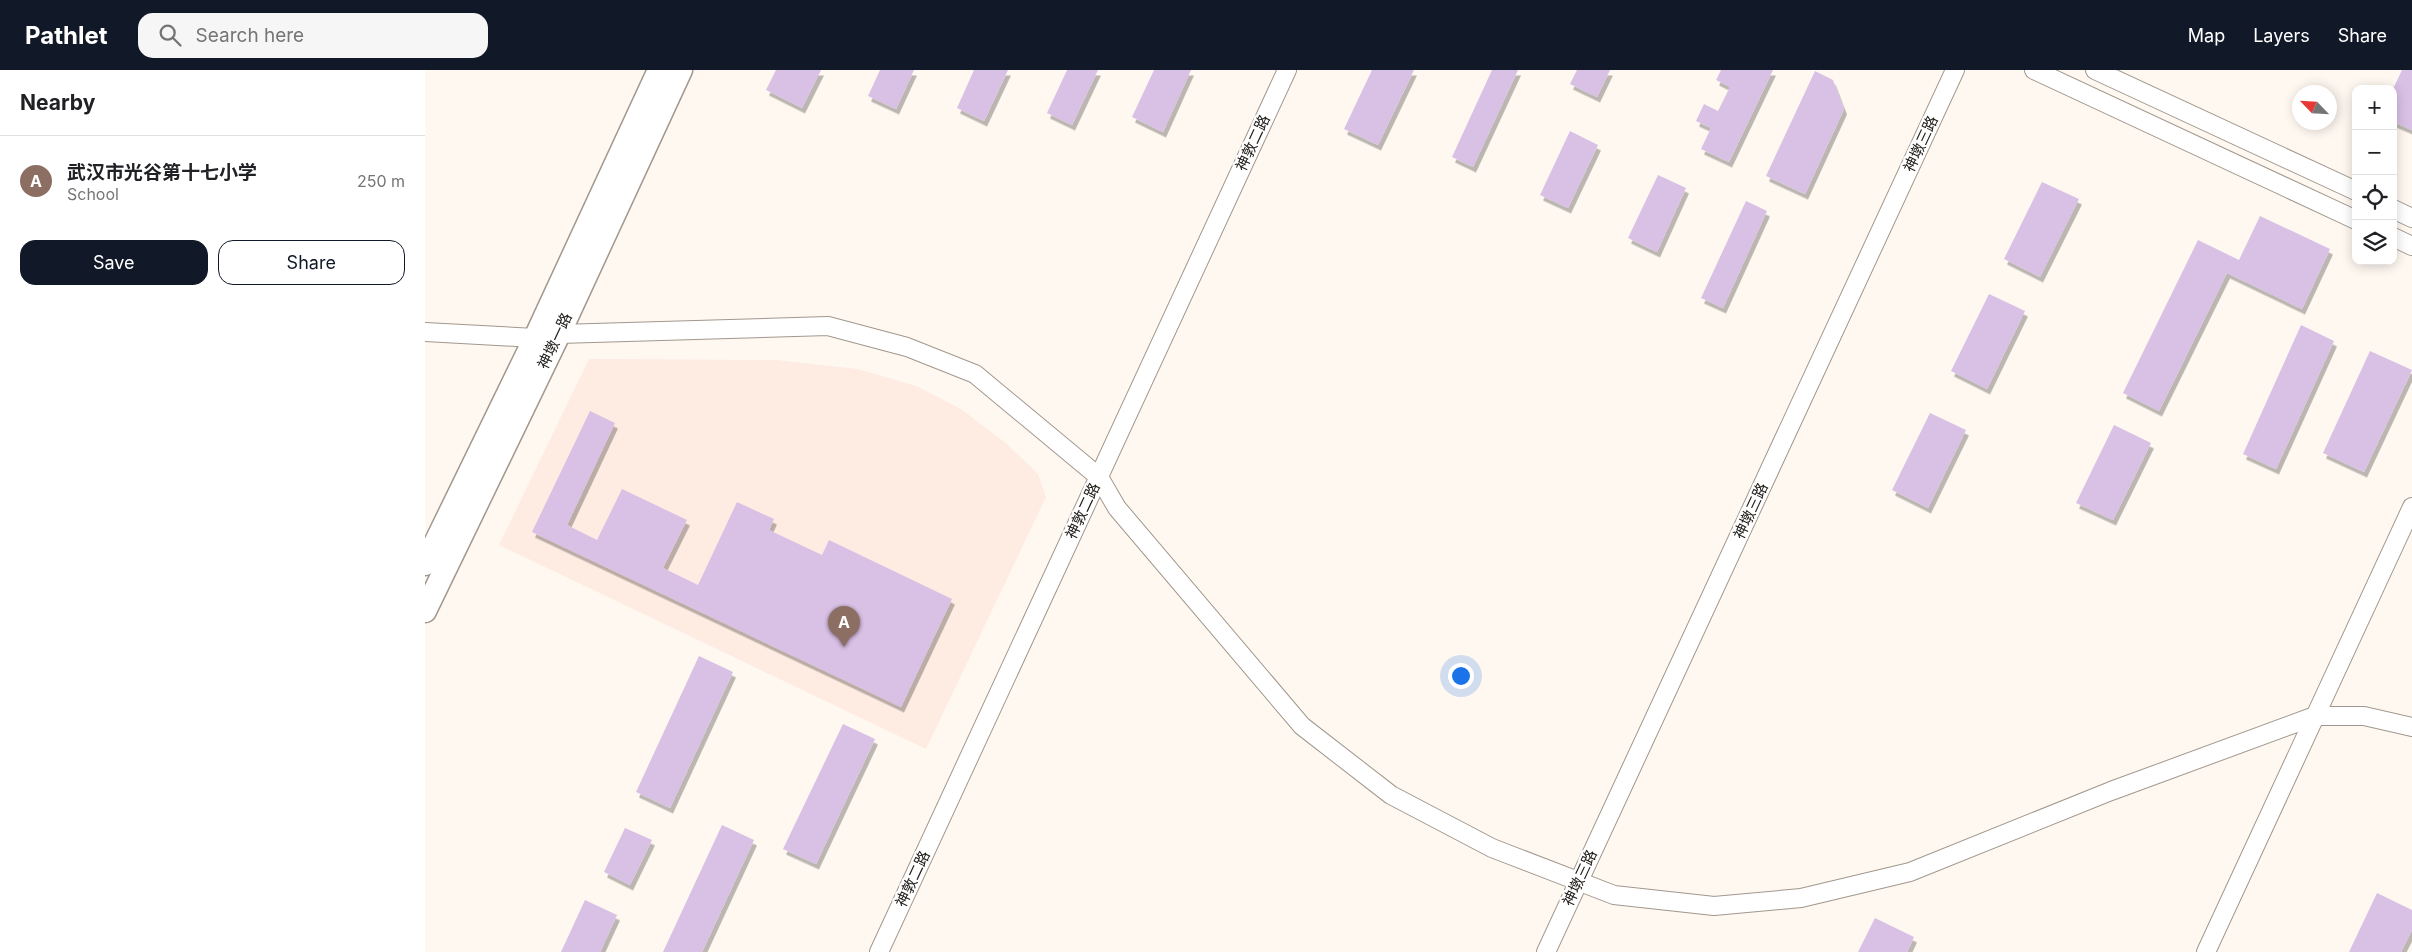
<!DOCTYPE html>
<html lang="en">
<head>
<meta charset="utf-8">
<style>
	body { margin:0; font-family:Inter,"Noto Sans SC",sans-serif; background:#f6f6f6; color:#202124 }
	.controls { position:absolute; right:15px; top:15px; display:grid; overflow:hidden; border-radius:10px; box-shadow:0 2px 12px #0003 }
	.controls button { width:45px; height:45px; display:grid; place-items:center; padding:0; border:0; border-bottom:1px solid #e0e0e0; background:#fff; color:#202124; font:25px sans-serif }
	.compass { position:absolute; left:1867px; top:15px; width:45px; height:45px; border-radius:50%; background:#fff; box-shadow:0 2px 12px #0003; rotate:295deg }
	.you { position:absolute; left:1035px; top:605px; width:18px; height:18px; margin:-12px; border:4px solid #fff; border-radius:50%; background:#1a73e8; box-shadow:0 0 0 8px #1a73e833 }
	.badge { display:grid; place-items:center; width:32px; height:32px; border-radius:50%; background:#111827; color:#fff; font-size:16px; font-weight:700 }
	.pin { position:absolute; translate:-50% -41px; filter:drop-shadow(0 1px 2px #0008) }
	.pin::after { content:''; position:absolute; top:26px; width:18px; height:15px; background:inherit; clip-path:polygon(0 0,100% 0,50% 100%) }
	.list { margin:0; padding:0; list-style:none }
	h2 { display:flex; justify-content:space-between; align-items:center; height:65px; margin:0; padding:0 20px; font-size:21px }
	h2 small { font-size:16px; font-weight:400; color:#757577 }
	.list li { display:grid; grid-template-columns:32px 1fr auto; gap:15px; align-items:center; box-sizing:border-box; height:90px; padding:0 20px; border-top:1px solid #e0e0e0 }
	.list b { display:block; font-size:19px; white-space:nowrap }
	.list p { margin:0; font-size:16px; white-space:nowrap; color:#757577 }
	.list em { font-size:16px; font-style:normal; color:#757577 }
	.actions { display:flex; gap:10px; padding:15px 20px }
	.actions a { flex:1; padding:11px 0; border:1px solid #111827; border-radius:15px; text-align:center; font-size:18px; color:#111827 }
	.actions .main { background:#111827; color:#fff }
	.icon { flex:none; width:28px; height:28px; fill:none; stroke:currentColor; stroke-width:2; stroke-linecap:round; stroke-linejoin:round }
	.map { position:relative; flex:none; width:1987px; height:882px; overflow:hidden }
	header { display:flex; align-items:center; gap:30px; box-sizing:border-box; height:70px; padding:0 25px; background:#111827; color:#fff }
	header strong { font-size:24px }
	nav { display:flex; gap:28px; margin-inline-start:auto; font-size:18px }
	.search { width:350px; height:45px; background:#f6f6f6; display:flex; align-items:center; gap:12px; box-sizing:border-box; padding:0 18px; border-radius:15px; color:#757577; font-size:19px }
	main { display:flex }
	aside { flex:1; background:#fff }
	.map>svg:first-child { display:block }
	.education { fill:#feebe2 }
	.building { fill:#d9c0e5; filter:url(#shadow) }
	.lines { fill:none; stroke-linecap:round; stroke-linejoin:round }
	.minor-casing { stroke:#a1978d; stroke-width:20 }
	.major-casing { stroke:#a1978d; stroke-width:25 }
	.minor { stroke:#fff; stroke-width:18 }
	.major { stroke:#fff; stroke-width:22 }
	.labels { text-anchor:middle; stroke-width:4.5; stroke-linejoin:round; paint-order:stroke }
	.street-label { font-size:15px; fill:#23201c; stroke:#fff }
</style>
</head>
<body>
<header>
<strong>Pathlet</strong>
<div class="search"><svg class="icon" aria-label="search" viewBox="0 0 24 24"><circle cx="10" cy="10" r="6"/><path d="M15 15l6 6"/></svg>Search here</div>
<nav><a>Map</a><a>Layers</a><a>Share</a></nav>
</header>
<main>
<aside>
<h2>Nearby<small></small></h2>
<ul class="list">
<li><span class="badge" style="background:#8d6e63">A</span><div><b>武汉市光谷第十七小学</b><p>School</p></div><em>250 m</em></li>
</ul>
<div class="actions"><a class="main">Save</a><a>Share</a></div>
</aside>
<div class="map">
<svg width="1987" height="882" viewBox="0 0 1987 882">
	<defs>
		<filter id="shadow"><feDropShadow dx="3" dy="5.5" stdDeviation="0" flood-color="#0004"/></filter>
	</defs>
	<rect width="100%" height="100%" fill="#fff8f1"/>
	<polygon class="education" points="164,289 351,290 433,299 491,316 536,339 582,374 613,404 621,427 501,679 74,475"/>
	<g class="building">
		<polygon points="351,0 396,0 377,38 341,20"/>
		<polygon points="455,0 489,0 471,39 443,26"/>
		<polygon points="549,0 583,0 559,51 532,38"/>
		<polygon points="642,0 673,0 647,55 622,43"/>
		<polygon points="729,0 766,0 738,62 707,47"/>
		<polygon points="947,0 989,0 953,75 919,59"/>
		<polygon points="1067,0 1093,0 1048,97 1027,87"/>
		<polygon points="1152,0 1185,0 1172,27 1145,14"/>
		<polygon points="1296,0 1348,0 1304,92 1276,79 1286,58 1271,51 1279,34 1293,41 1305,17 1291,10"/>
		<polygon points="1977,0 1987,0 1987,60 1968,52 1968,19"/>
		<polygon points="1390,1 1408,10 1419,39 1380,124 1341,106"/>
		<polygon points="1145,61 1173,75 1143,138 1115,125"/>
		<polygon points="1233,105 1261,118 1232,182 1203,168"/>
		<polygon points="1617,112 1654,129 1615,207 1579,189"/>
		<polygon points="1321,131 1342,141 1298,238 1276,228"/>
		<polygon points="1835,146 1905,179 1877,239 1802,203 1734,341 1698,323 1773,170 1814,190"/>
		<polygon points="1564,224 1600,241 1562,319 1526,301"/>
		<polygon points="1876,255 1909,271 1851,399 1818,384"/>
		<polygon points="1945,281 1987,300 1939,402 1898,383"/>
		<polygon points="165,341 190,353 142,455 172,470 197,419 262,450 238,498 273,515 312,432 349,449 344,460 397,485 404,470 527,529 476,637 107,462"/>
		<polygon points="1505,343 1541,360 1503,438 1467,420"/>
		<polygon points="1689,355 1726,373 1688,450 1651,433"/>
		<polygon points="274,586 308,602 245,738 211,722"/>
		<polygon points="418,654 450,669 391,794 358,779"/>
		<polygon points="297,755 329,770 277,882 238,882"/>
		<polygon points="200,758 227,770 205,815 179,802"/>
		<polygon points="1952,823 1987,840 1987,860 1976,882 1924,882"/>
		<polygon points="160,830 192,845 175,882 136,882"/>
		<polygon points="1450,848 1489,867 1482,882 1433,882"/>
	</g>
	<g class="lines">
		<g class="minor-casing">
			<g id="minor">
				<polyline points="1609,0 1931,150"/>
				<polyline points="1670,0 1931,121"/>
				<polyline points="1968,139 1987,148"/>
				<polyline points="1968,167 1987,176"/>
				<polyline points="0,262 110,268 134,264 403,256 482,277 550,304 674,407 692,438 877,656 966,725 1067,778 1189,825 1289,836 1376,828 1485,802 1686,721 1890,646 1939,646 1987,657"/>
				<polyline points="454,882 862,0"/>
				<polyline points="1121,882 1530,0"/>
				<polyline points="1781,882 1987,437"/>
			</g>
		</g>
		<g class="major-casing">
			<g id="major">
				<polyline points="0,494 110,268 234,0"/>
				<polyline points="0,541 134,264 256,0"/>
			</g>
		</g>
		<use href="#minor" class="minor"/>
		<use href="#major" class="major"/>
	</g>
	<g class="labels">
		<g class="street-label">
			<text transform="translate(828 73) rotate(-65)" y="5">神敦二路</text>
			<text transform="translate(1496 74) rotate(-65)" y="5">神墩三路</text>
			<text transform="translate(130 271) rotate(-65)" y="5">神墩一路</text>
			<text transform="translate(658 441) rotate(-65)" y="5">神敦二路</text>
			<text transform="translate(1326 441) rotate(-65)" y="5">神墩三路</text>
			<text transform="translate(1155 808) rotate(-65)" y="5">神墩三路</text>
			<text transform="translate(488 809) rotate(-65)" y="5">神敦二路</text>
		</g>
	</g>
</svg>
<div class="controls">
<button>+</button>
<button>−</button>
<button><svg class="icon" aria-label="locate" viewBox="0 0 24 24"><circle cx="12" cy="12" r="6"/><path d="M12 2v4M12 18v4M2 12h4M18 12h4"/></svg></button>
<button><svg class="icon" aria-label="layers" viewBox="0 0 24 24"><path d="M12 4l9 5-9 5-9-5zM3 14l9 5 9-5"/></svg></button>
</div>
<svg class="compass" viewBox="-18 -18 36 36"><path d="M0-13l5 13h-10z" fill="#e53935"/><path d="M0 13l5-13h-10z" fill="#757577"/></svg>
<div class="you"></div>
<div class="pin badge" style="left:419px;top:577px;background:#8d6e63">A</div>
</div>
</main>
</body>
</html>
